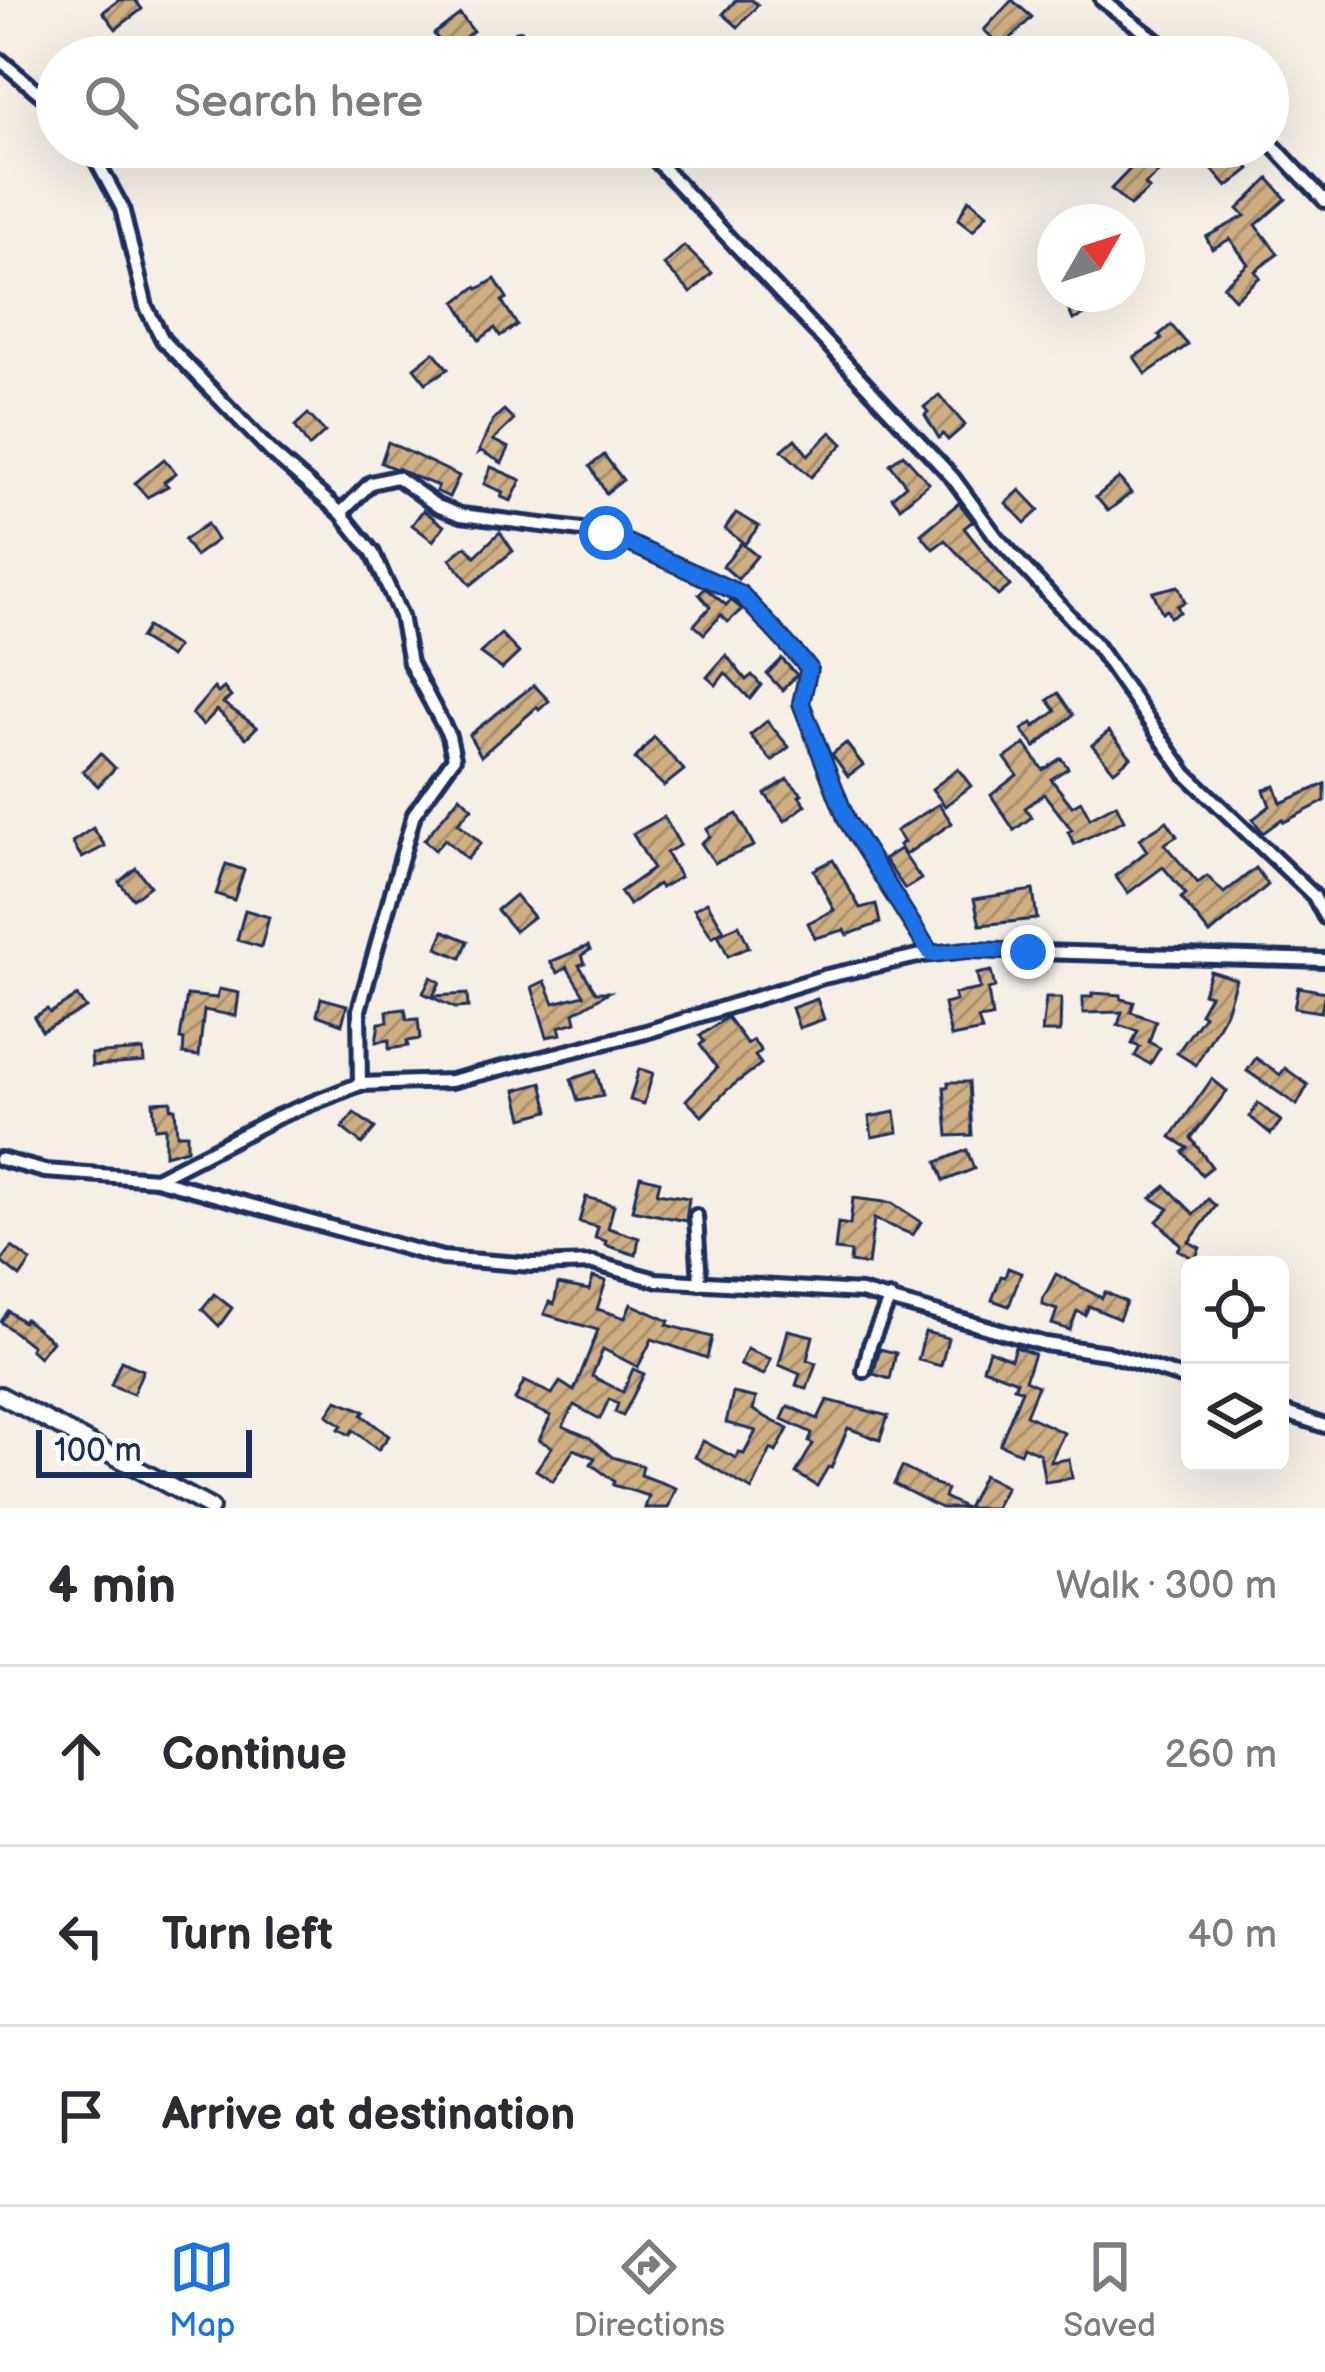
<!DOCTYPE html>
<html lang="en">
<head>
<meta charset="utf-8">
<style>
	body { margin:0; font-family:"Balsamiq Sans",sans-serif; background:#f7f7f7; color:#2b2b33 }
	.controls { position:absolute; right:36px; bottom:36px; display:grid; overflow:hidden; border-radius:18px; box-shadow:0 12px 48px #0002 }
	.controls button { width:108px; height:108px; display:grid; place-items:center; padding:0; border:0; border-bottom:3px solid #e1e1e2; background:#fff; color:#2b2b33; font:60px sans-serif }
	.compass { position:absolute; left:1037px; top:204px; width:108px; height:108px; border-radius:50%; background:#fff; box-shadow:0 12px 48px #0002; rotate:51deg }
	.scale { position:absolute; left:36px; bottom:30px; width:216px; box-sizing:border-box; padding-left:12px; border:6px solid #1b2f5e; border-top:0; font-size:33px; line-height:42px; white-space:nowrap; color:#1b2f5e; -webkit-text-stroke:9px #fff; paint-order:stroke }
	.stop { position:absolute; width:36px; height:36px; margin:-27px; border:9px solid #1a73e8; border-radius:50%; background:#fff }
	.stop.end { background:#1a73e8; border-color:#fff; box-shadow:0 3px 12px #0008 }
	.list { margin:0; padding:0; list-style:none }
	h2 { display:flex; justify-content:space-between; align-items:center; height:156px; margin:0; padding:0 48px; font-size:51px }
	h2 small { font-size:39px; font-weight:400; color:#7c7c81 }
	.list li { display:grid; grid-template-columns:78px 1fr auto; gap:36px; align-items:center; box-sizing:border-box; height:180px; padding:0 48px; border-top:3px solid #e1e1e2 }
	.list b { display:block; font-size:45px; white-space:nowrap }
	.list em { font-size:39px; font-style:normal; color:#7c7c81 }
	.icon { flex:none; width:66px; height:66px; fill:none; stroke:currentColor; stroke-width:2; stroke-linecap:round; stroke-linejoin:round }
	.map { position:relative; flex:none; width:1325px; height:1508px; overflow:hidden }
	.search { position:absolute; background:#fff; box-shadow:0 12px 48px #0002; left:36px; right:36px; top:36px; height:132px; display:flex; align-items:center; gap:30px; box-sizing:border-box; padding:0 42px; border-radius:66px; color:#7c7c81; font-size:45px }
	.sheet { height:696px; background:#fff }
	nav { display:flex; justify-content:space-around; align-items:center; box-sizing:border-box; height:168px; border-top:3px solid #e1e1e2; background:#fff; font-size:33px; color:#7c7c81 }
	nav a { display:grid; justify-items:center; gap:6px }
	nav .on { color:#1a73e8 }
	.map>svg:first-child { display:block }
	.building { fill:url(#building-hatch); stroke:#1b2f5e; stroke-width:3 }
	.lines { fill:none; stroke-linecap:round; stroke-linejoin:round }
	.minor-casing { stroke:#1b2f5e; stroke-width:20 }
	.tertiary-casing { stroke:#1b2f5e; stroke-width:22 }
	.minor { stroke:#fff; stroke-width:10 }
	.tertiary { stroke:#fff; stroke-width:14 }
	.route { stroke:#1a73e8; stroke-width:15 }
</style>
</head>
<body>
<div class="map">
<svg width="1325" height="1508" viewBox="0 0 1325 1508">
	<defs>
		<pattern id="building-hatch" width="6" height="6" patternUnits="userSpaceOnUse" patternTransform="scale(3)"><rect width="6" height="6" fill="#cfaf82"/><path d="M-1 1l2-2M0 6l6-6M5 7l2-2" fill="none" stroke="#a78f6e"/></pattern>
	</defs>
	<rect width="100%" height="100%" fill="#f5efe6"/>
	<filter id="ink" filterUnits="userSpaceOnUse"><feTurbulence type="fractalNoise" baseFrequency=".00833" numOctaves="2"/><feDisplacementMap in="SourceGraphic" scale="24" xChannelSelector="R" yChannelSelector="G"/><feConvolveMatrix kernelMatrix="1 2 1 2 8 2 1 2 1" color-interpolation-filters="sRGB"/></filter>
	<g filter="url(#ink)">
		<g class="building">
			<polygon points="119,0 135,0 142,9 116,29 103,12"/>
			<polygon points="736,0 752,0 758,5 738,27 723,14"/>
			<polygon points="1012,0 1032,17 1002,47 984,30"/>
			<polygon points="460,14 473,31 447,51 434,34"/>
			<polygon points="1204,147 1251,147 1240,157 1250,169 1227,187 1204,160 1211,155"/>
			<polygon points="1135,149 1158,173 1145,185 1149,189 1130,206 1111,189 1133,166 1125,158"/>
			<polygon points="1269,179 1286,199 1256,225 1278,254 1255,271 1260,277 1235,299 1223,286 1248,264 1230,239 1212,249 1206,237 1245,216 1238,209"/>
			<polygon points="969,199 987,214 973,231 958,219"/>
			<polygon points="684,246 712,273 691,293 664,265"/>
			<polygon points="495,279 507,298 502,301 517,325 500,336 495,328 479,340 456,302 476,287 478,289"/>
			<polygon points="1082,294 1094,294 1100,309 1073,320 1065,301"/>
			<polygon points="1171,325 1188,345 1146,374 1134,357 1162,339 1159,335"/>
			<polygon points="434,352 448,369 426,383 414,368"/>
			<polygon points="939,395 965,425 948,440 943,434 939,438 925,415 928,412 924,407"/>
			<polygon points="504,410 514,420 493,440 509,448 502,463 481,451 478,453 493,420"/>
			<polygon points="308,414 325,432 309,447 295,426"/>
			<polygon points="831,432 843,444 811,477 782,450 795,439 808,455"/>
			<polygon points="388,442 459,476 449,497 436,491 438,486 381,463"/>
			<polygon points="903,454 929,483 900,507 892,497 906,485 890,464"/>
			<polygon points="604,455 623,480 606,493 590,466"/>
			<polygon points="164,459 176,473 164,482 168,486 147,497 135,483"/>
			<polygon points="491,467 521,480 511,501 501,497 503,492 484,484"/>
			<polygon points="1119,478 1131,493 1108,511 1096,497"/>
			<polygon points="1020,490 1039,510 1025,523 1006,503"/>
			<polygon points="959,503 973,521 964,528 1010,586 998,596 945,540 933,549 921,534"/>
			<polygon points="423,510 444,526 433,541 412,525"/>
			<polygon points="736,513 759,526 745,544 725,529"/>
			<polygon points="207,524 217,540 195,556 184,540"/>
			<polygon points="500,532 513,551 471,585 450,559 466,546 475,556"/>
			<polygon points="741,543 757,556 738,579 723,566"/>
			<polygon points="1178,586 1185,602 1177,606 1180,612 1170,617 1167,610 1162,612 1153,592"/>
			<polygon points="705,588 726,605 731,600 742,609 728,622 721,615 704,634 694,625 710,607 699,594"/>
			<polygon points="147,627 177,647 170,657 140,638"/>
			<polygon points="501,634 519,653 502,669 480,653"/>
			<polygon points="726,655 746,680 752,675 761,685 750,699 725,673 716,685 707,677"/>
			<polygon points="782,659 797,675 782,690 767,674"/>
			<polygon points="534,685 549,701 539,710 537,707 481,756 469,735"/>
			<polygon points="214,688 218,693 224,688 231,697 223,703 257,727 246,738 217,710 203,725 192,714"/>
			<polygon points="1058,693 1073,715 1035,747 1022,730 1032,723 1034,727 1056,711 1048,700"/>
			<polygon points="767,721 789,747 772,761 750,735"/>
			<polygon points="1109,731 1131,757 1114,771 1092,745"/>
			<polygon points="654,737 684,770 664,786 635,759"/>
			<polygon points="846,743 863,765 848,776 832,754"/>
			<polygon points="1025,744 1043,770 1061,758 1068,768 1051,779 1072,806 1081,801 1090,818 1116,804 1124,820 1074,844 1068,832 1072,830 1044,794 1025,808 1032,817 1014,830 991,795 1017,775 1005,758"/>
			<polygon points="100,753 115,768 98,786 83,771"/>
			<polygon points="958,769 971,786 945,806 932,789"/>
			<polygon points="787,779 802,794 799,796 806,805 785,821 765,794"/>
			<polygon points="1325,784 1325,801 1284,822 1282,819 1263,833 1253,819 1270,806 1264,790 1275,786 1281,803"/>
			<polygon points="460,796 472,808 458,823 481,843 467,859 445,839 435,850 424,840"/>
			<polygon points="939,804 952,823 905,855 899,845 904,842 896,831"/>
			<polygon points="737,814 754,846 715,863 701,843 710,836 707,829"/>
			<polygon points="664,817 680,845 666,853 680,877 661,888 658,884 629,905 620,892 653,869 633,834"/>
			<polygon points="1167,821 1177,836 1164,844 1198,883 1207,876 1224,893 1256,868 1268,885 1210,934 1181,898 1186,894 1163,867 1128,893 1115,876 1147,851 1139,839"/>
			<polygon points="93,828 105,846 82,858 72,842"/>
			<polygon points="900,849 921,879 905,889 884,859"/>
			<polygon points="833,860 860,908 876,904 880,923 847,935 844,930 815,938 808,923 834,910 814,870"/>
			<polygon points="226,864 244,870 234,900 216,894"/>
			<polygon points="136,868 150,886 133,899 119,882"/>
			<polygon points="1033,890 1037,919 980,925 974,899"/>
			<polygon points="515,895 533,917 515,931 497,910"/>
			<polygon points="707,902 724,930 712,937 694,909"/>
			<polygon points="245,910 269,917 261,947 237,940"/>
			<polygon points="739,925 749,947 728,956 718,934"/>
			<polygon points="444,931 468,941 461,958 437,948"/>
			<polygon points="588,946 590,950 582,955 585,963 579,965 596,992 609,992 574,1013 576,1022 559,1027 561,1034 547,1037 532,987 545,981 554,1003 584,995 567,967 558,973 550,962"/>
			<polygon points="991,971 995,988 988,990 992,1017 978,1019 982,1031 951,1037 944,1004 956,1001 954,994 980,989 977,974"/>
			<polygon points="1210,971 1236,979 1226,1012 1196,1065 1177,1053 1204,1015 1200,1013 1210,995 1203,993"/>
			<polygon points="431,977 440,982 433,996 467,994 468,1007 455,1008 423,993"/>
			<polygon points="1298,987 1325,992 1321,1012 1294,1008"/>
			<polygon points="219,989 239,993 236,1016 204,1010 199,1056 183,1054 184,1040 180,1039 187,995 217,998"/>
			<polygon points="1092,993 1121,995 1121,999 1134,1002 1131,1012 1156,1021 1149,1042 1160,1048 1150,1064 1135,1056 1140,1047 1132,1044 1138,1031 1118,1025 1122,1012 1083,1013 1083,997 1092,997"/>
			<polygon points="77,996 86,1008 42,1031 34,1017 47,1009 50,1013"/>
			<polygon points="321,998 347,1005 342,1024 317,1015"/>
			<polygon points="1046,998 1061,998 1060,1032 1042,1032"/>
			<polygon points="817,999 824,1019 799,1028 792,1008"/>
			<polygon points="405,1009 407,1020 418,1019 420,1039 407,1041 408,1046 389,1049 389,1040 376,1042 379,1023 388,1022 387,1011"/>
			<polygon points="727,1017 747,1044 753,1040 761,1051 755,1056 761,1064 727,1090 702,1116 686,1100 717,1068 700,1045 704,1041 700,1036"/>
			<polygon points="143,1050 144,1062 92,1066 91,1054"/>
			<polygon points="1256,1058 1280,1075 1285,1068 1308,1085 1297,1105 1247,1071"/>
			<polygon points="639,1069 653,1073 644,1104 630,1100"/>
			<polygon points="596,1071 603,1096 578,1101 571,1079"/>
			<polygon points="1212,1079 1227,1091 1191,1138 1212,1167 1202,1175 1183,1152 1188,1148 1171,1137"/>
			<polygon points="948,1082 969,1082 972,1135 948,1136 944,1087 948,1087"/>
			<polygon points="542,1083 549,1111 523,1118 516,1090"/>
			<polygon points="171,1101 171,1108 175,1108 177,1134 187,1134 187,1149 165,1155 165,1127 155,1128 153,1102"/>
			<polygon points="1258,1103 1281,1121 1271,1134 1250,1117"/>
			<polygon points="895,1112 898,1132 872,1137 869,1117"/>
			<polygon points="354,1113 375,1128 362,1144 342,1128"/>
			<polygon points="967,1150 974,1169 944,1181 937,1162"/>
			<polygon points="640,1176 660,1181 657,1193 689,1198 686,1221 632,1210"/>
			<polygon points="1166,1186 1194,1214 1208,1199 1216,1206 1189,1242 1200,1248 1195,1259 1178,1250 1181,1245 1157,1221 1169,1209 1151,1198"/>
			<polygon points="586,1197 614,1205 608,1228 639,1238 636,1255 605,1245 606,1241 595,1238 598,1227 579,1222"/>
			<polygon points="853,1198 892,1203 921,1222 913,1235 874,1219 868,1265 850,1262 851,1252 835,1250 838,1223 850,1225"/>
			<polygon points="12,1247 31,1261 20,1277 1,1262"/>
			<polygon points="1008,1268 1021,1273 1009,1306 992,1300 1001,1276 1005,1277"/>
			<polygon points="1056,1274 1102,1298 1105,1292 1126,1302 1119,1319 1089,1306 1085,1315 1077,1311 1070,1330 1052,1324 1057,1310 1043,1305 1043,1299"/>
			<polygon points="593,1277 606,1281 597,1309 625,1318 631,1304 669,1321 667,1325 712,1337 707,1358 652,1339 638,1367 603,1349 592,1376 623,1392 633,1369 644,1374 623,1416 615,1412 618,1404 609,1399 600,1419 574,1405 563,1426 590,1438 612,1457 643,1466 641,1475 676,1488 668,1508 645,1508 649,1496 613,1485 614,1481 591,1464 595,1458 574,1449 553,1481 536,1470 552,1447 539,1440 551,1416 515,1400 524,1381 552,1394 560,1382 574,1391 598,1330 544,1314 549,1302 554,1304 558,1284 589,1290"/>
			<polygon points="214,1294 232,1308 219,1326 202,1309"/>
			<polygon points="8,1311 23,1322 25,1319 52,1341 39,1357 30,1349 32,1346 1,1322"/>
			<polygon points="788,1330 813,1336 807,1360 816,1363 807,1389 796,1385 800,1374 779,1365"/>
			<polygon points="925,1332 948,1338 941,1366 918,1360"/>
			<polygon points="1015,1347 1034,1354 1025,1380 1038,1386 1026,1415 1064,1433 1050,1462 1069,1459 1072,1478 1045,1482 1040,1454 1023,1446 1020,1453 1000,1444 1022,1390 1014,1387 1017,1381 983,1368 989,1350 1011,1359"/>
			<polygon points="747,1349 771,1359 764,1375 740,1365"/>
			<polygon points="880,1349 896,1353 890,1379 873,1374"/>
			<polygon points="121,1361 143,1370 133,1394 111,1385"/>
			<polygon points="733,1393 756,1398 753,1410 788,1429 776,1452 771,1449 752,1490 695,1457 703,1441 736,1458 739,1452 744,1454 756,1431 726,1423"/>
			<polygon points="337,1400 365,1411 362,1415 389,1436 378,1450 353,1430 350,1435 339,1429 342,1425 327,1415"/>
			<polygon points="827,1400 888,1416 880,1440 848,1428 831,1468 828,1467 817,1486 796,1473 813,1444 809,1442 812,1433 782,1419 788,1406 818,1419"/>
			<polygon points="902,1467 947,1490 944,1497 966,1508 941,1508 894,1484"/>
			<polygon points="983,1475 1006,1487 995,1508 967,1508"/>
		</g>
		<g class="lines">
			<g class="minor-casing">
				<g id="minor">
					<polyline points="1102,0 1179,57"/>
					<polyline points="519,39 536,57"/>
					<polyline points="0,60 57,108"/>
					<polyline points="1268,140 1325,201"/>
					<polyline points="89,147 122,208 146,307 163,340 272,453 341,513 373,553 401,616 410,663 449,736 454,758 414,814 359,1010 360,1084 277,1117 156,1179"/>
					<polyline points="638,147 651,155 953,478 997,538 1096,645 1186,774 1314,896 1325,917"/>
					<polyline points="341,513 371,483 397,477 437,506 461,515 606,533 741,594 809,668 801,703 847,821 931,954"/>
					<polyline points="360,1084 451,1081 646,1032 823,977 922,955 967,950 1325,960"/>
					<polyline points="0,1159 45,1171 156,1179 442,1258 532,1265 593,1263 656,1280 861,1292 1045,1344 1107,1353 1190,1380"/>
					<polyline points="696,1216 700,1283"/>
					<polyline points="864,1371 870,1345 890,1298"/>
					<polyline points="1280,1411 1325,1426"/>
				</g>
			</g>
			<g class="tertiary-casing">
				<polyline id="tertiary" points="0,1395 211,1508"/>
			</g>
			<use href="#minor" class="minor"/>
			<use href="#tertiary" class="tertiary"/>
		</g>
	</g>
	<g class="lines" filter="url(#ink)">
		<polyline class="route" points="606,533 741,594 809,668 801,703 847,821 931,954 968,950 1028,952"/>
	</g>
</svg>
<div class="controls">
<button><svg class="icon" aria-label="locate" viewBox="0 0 24 24"><circle cx="12" cy="12" r="6"/><path d="M12 2v4M12 18v4M2 12h4M18 12h4"/></svg></button>
<button><svg class="icon" aria-label="layers" viewBox="0 0 24 24"><path d="M12 4l9 5-9 5-9-5zM3 14l9 5 9-5"/></svg></button>
</div>
<svg class="compass" viewBox="-18 -18 36 36"><path d="M0-13l5 13h-10z" fill="#e53935"/><path d="M0 13l5-13h-10z" fill="#7c7c81"/></svg>
<div class="scale">100 m</div>
<div class="stop" style="left:606px;top:533px"></div>
<div class="stop end" style="left:1028px;top:952px"></div>
<div class="search"><svg class="icon" aria-label="search" viewBox="0 0 24 24"><circle cx="10" cy="10" r="6"/><path d="M15 15l6 6"/></svg>Search here</div>
</div>
<section class="sheet">
<h2>4 min<small>Walk · 300 m</small></h2>
<ul class="list">
<li><svg class="icon" aria-label="ahead" viewBox="0 0 24 24"><path d="M12 20V5M6 11l6-6 6 6"/></svg><div><b>Continue</b></div><em>260 m</em></li>
<li><svg class="icon" aria-label="left" viewBox="0 0 24 24"><path d="M17 20v-9H6M10 6l-5 5 5 5"/></svg><div><b>Turn left</b></div><em>40 m</em></li>
<li><svg class="icon" aria-label="arrive" viewBox="0 0 24 24"><path d="M6 21V4h12l-3 4 3 4H6"/></svg><div><b>Arrive at destination</b></div></li>
</ul>
</section>
<nav>
<a class="on"><svg class="icon" aria-label="map" viewBox="0 0 24 24"><path d="M3 6l6-2 6 2 6-2v14l-6 2-6-2-6 2zM9 4v14M15 6v14"/></svg>Map</a>
<a><svg class="icon" aria-label="directions" viewBox="0 0 24 24"><path d="M12 3l9 9-9 9-9-9zM9 14v-3h6M13 9l2 2-2 2"/></svg>Directions</a>
<a><svg class="icon" aria-label="saved" viewBox="0 0 24 24"><path d="M7 4h10v16l-5-4-5 4z"/></svg>Saved</a>
</nav>
</body>
</html>
